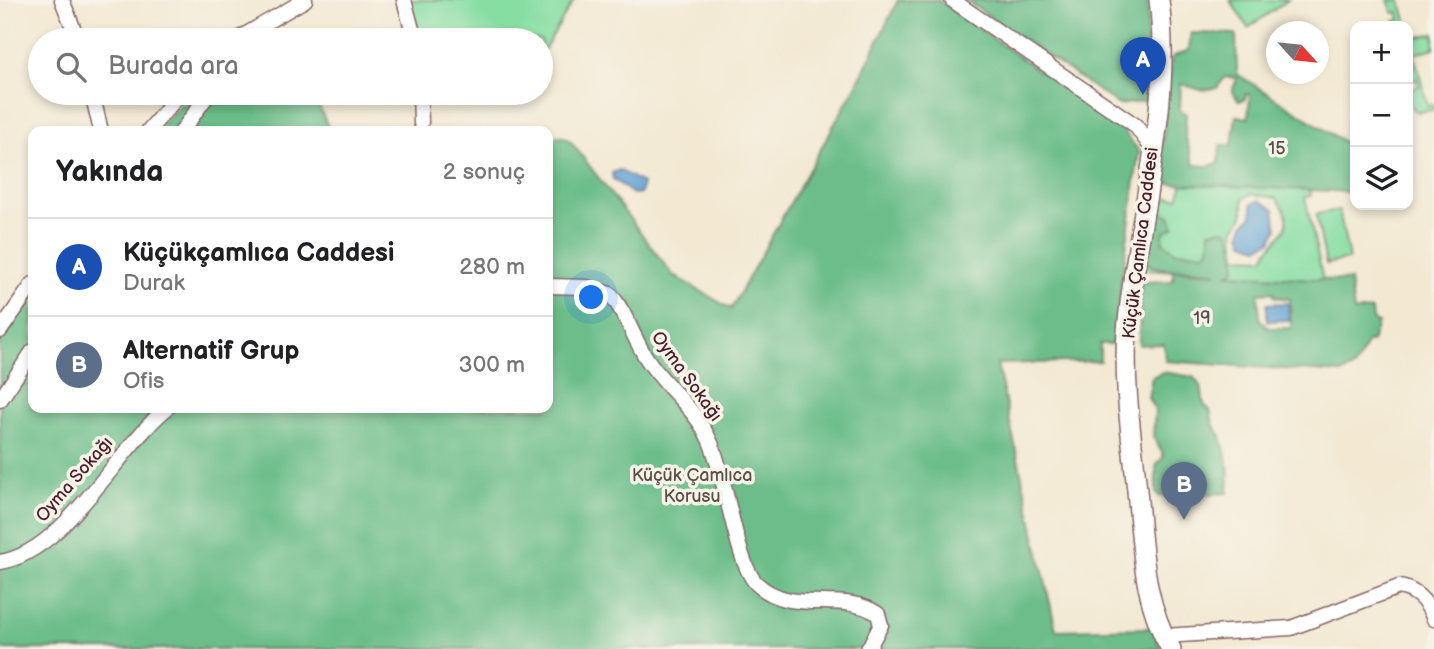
<!DOCTYPE html>
<html lang="tr">
<head>
<meta charset="utf-8">
<style>
	body { margin:0; font-family:"Balsamiq Sans",sans-serif; background:#f6f6f6; color:#202124 }
	.controls { position:absolute; right:21px; top:21px; display:grid; overflow:hidden; border-radius:14px; box-shadow:0 4px 10px #0003 }
	.controls button { width:63px; height:63px; display:grid; place-items:center; padding:0; border:0; border-bottom:2px solid #e0e0e0; background:#fff; color:#202124; font:35px sans-serif }
	.compass { position:absolute; left:1266px; top:21px; width:63px; height:63px; border-radius:50%; background:#fff; box-shadow:0 4px 10px #0003; rotate:117deg }
	.you { position:absolute; left:592px; top:298px; width:24px; height:24px; margin:-18px; border:5px solid #fff; border-radius:50%; background:#1a73e8; box-shadow:0 0 0 10px #1a73e833 }
	.badge { display:grid; place-items:center; width:46px; height:46px; border-radius:50%; background:#b5179e; color:#fff; font-size:23px; font-weight:700 }
	.pin { position:absolute; translate:-50% -58px; filter:drop-shadow(0 2px 4px #0008) }
	.pin::after { content:''; position:absolute; top:37px; width:24px; height:21px; background:inherit; clip-path:polygon(0 0,100% 0,50% 100%) }
	.list { margin:0; padding:0; list-style:none }
	h2 { display:flex; justify-content:space-between; align-items:center; height:91px; margin:0; padding:0 28px; font-size:30px }
	h2 small { font-size:23px; font-weight:400; color:#757577 }
	.list li { display:grid; grid-template-columns:46px 1fr auto; gap:21px; align-items:center; box-sizing:border-box; height:98px; padding:0 28px; border-top:2px solid #e0e0e0 }
	.list b { display:block; font-size:26px; white-space:nowrap }
	.list p { margin:0; font-size:23px; white-space:nowrap; color:#757577 }
	.list em { font-size:23px; font-style:normal; color:#757577 }
	.icon { flex:none; width:38px; height:38px; fill:none; stroke:currentColor; stroke-width:2; stroke-linecap:round; stroke-linejoin:round }
	.map { position:relative; flex:none; width:1434px; height:649px; overflow:hidden }
	.search { position:absolute; background:#fff; box-shadow:0 4px 10px #0003; left:28px; top:28px; width:525px; height:77px; display:flex; align-items:center; gap:18px; box-sizing:border-box; padding:0 24px; border-radius:38px; color:#757577; font-size:26px }
	.panel { position:absolute; background:#fff; box-shadow:0 4px 10px #0003; left:28px; top:126px; width:525px; height:287px; border-radius:14px }
	.map>svg:first-child { display:block }
	.green { fill:#86dea3; stroke:#687e67; stroke-width:2; fill-rule:evenodd }
	.forest { fill:#6cbd89; stroke:#5b6e5a; stroke-width:2; fill-rule:evenodd }
	.water { fill:#60a2d3; stroke:#55607f; stroke-width:2 }
	.lines { fill:none; stroke-linecap:round; stroke-linejoin:round }
	.minor-casing { stroke:#856666; stroke-width:17 }
	.major-casing { stroke:#856666; stroke-width:22 }
	.minor { stroke:#fff; stroke-width:14 }
	.major { stroke:#fff; stroke-width:19 }
	.labels { text-anchor:middle; stroke-width:7; stroke-linejoin:round; paint-order:stroke }
	.park-label { font-size:18px; fill:#594f49; stroke:#f7f3e8 }
	.street-label { font-size:18px; fill:#4a1f2b; stroke:#f7f3e8 }
</style>
</head>
<body>
<div class="map">
<svg width="1434" height="649" viewBox="0 0 1434 649">
	<rect width="100%" height="100%" fill="#f7f3e8"/>
	<filter id="ink" filterUnits="userSpaceOnUse"><feTurbulence type="fractalNoise" baseFrequency=".0143" numOctaves="2"/><feDisplacementMap in="SourceGraphic" scale="14" xChannelSelector="R" yChannelSelector="G"/><feConvolveMatrix kernelMatrix="1 2 1 2 8 2 1 2 1" color-interpolation-filters="sRGB"/></filter>
	<filter id="wash" filterUnits="userSpaceOnUse"><feTurbulence type="fractalNoise" baseFrequency=".00686" numOctaves="4" result="noise"/><feDisplacementMap in="SourceGraphic" scale="28" xChannelSelector="R" yChannelSelector="G"/><feGaussianBlur stdDeviation="1.57" result="paint"/><feColorMatrix in="noise" values="0 0 0 0 0 0 0 0 0 0 0 0 0 0 0 0 0 1.4 0 .05"/><feComposite in="paint" operator="in"/></filter>
	<g filter="url(#wash)">
		<rect width="100%" height="100%" fill="#f3e9d3"/>
		<g class="green">
			<polygon points="409,0 574,0 541,55 541,40 421,40"/>
			<polygon points="1230,0 1288,0 1248,28"/>
			<polygon points="1388,0 1400,0 1412,39 1434,33 1434,48 1414,54 1428,106 1434,105 1434,110 1418,112 1408,104 1408,90 1419,86 1417,79 1408,82 1408,55 1410,54 1408,26 1396,26 1394,21 1400,20 1398,12 1393,13"/>
			<path d="M 1183,184 L 1310,190 L 1311,196 L 1305,197 L 1323,280 L 1143,269 L 1156,197 L 1178,198 ZM 1250,194 L 1276,198 C 1305,229 1269,240 1264,258 L 1236,257 L 1234,230 L 1243,216 L 1243,199 Z"/>
			<polygon points="1339,210 1349,259 1326,264 1316,214"/>
		</g>
		<g class="forest">
			<polygon points="898,0 938,0 1121,128 1139,151 1113,344 1100,344 1100,361 997,364 1056,630 1151,628 1162,649 0,649 0,343 33,291 33,408 548,408 548,136 564,137 571,142 673,275 731,309 857,84"/>
			<polygon points="965,0 1148,0 1146,101 1119,105"/>
			<path d="M 1191,33 L 1236,34 L 1237,74 L 1352,147 L 1351,192 L 1158,183 L 1172,57 L 1189,50 ZM 1225,77 L 1237,78 L 1232,92 L 1239,101 L 1245,99 L 1246,94 L 1250,95 L 1248,118 L 1236,116 L 1232,145 L 1220,145 L 1219,163 L 1208,166 L 1194,165 L 1185,134 L 1186,114 L 1180,110 L 1181,84 L 1201,90 L 1217,88 Z"/>
			<polygon points="192,93 313,93 330,131 156,131"/>
			<path d="M 1162,212 L 1170,216 L 1174,226 L 1163,233 L 1163,242 L 1175,251 L 1204,253 L 1209,249 L 1210,231 L 1227,229 C 1234,238 1238,261 1234,271 L 1228,274 L 1350,281 L 1354,312 L 1372,310 L 1373,321 L 1378,323 L 1372,342 L 1368,341 L 1355,367 L 1342,373 L 1165,361 L 1164,344 L 1139,345 L 1141,282 L 1173,281 L 1173,270 L 1217,273 C 1195,265 1168,274 1148,264 L 1149,234 L 1156,214 ZM 1273,292 L 1275,297 L 1290,299 L 1291,328 L 1268,328 L 1260,319 L 1258,293 Z"/>
			<polygon points="1163,372 1193,377 1201,386 1204,405 1210,410 1213,424 1221,436 1229,468 1228,493 1159,496 1156,493 1156,466 1164,456 1153,437 1155,410 1148,398 1152,377"/>
		</g>
		<g class="water">
			<polygon points="619,170 642,183 641,193 633,194 613,179 612,173"/>
			<polygon points="1259,200 1274,209 1277,229 1271,241 1258,247 1244,242 1241,233 1244,224 1252,216 1252,204"/>
			<polygon points="1288,303 1289,320 1267,321 1267,304"/>
		</g>
	</g>
	<g filter="url(#ink)">
		<g class="lines">
			<g class="minor-casing">
				<g id="minor">
					<polyline points="62,0 78,40"/>
					<polyline points="404,0 415,40"/>
					<polyline points="952,0 1135,125 1152,148"/>
					<polyline points="236,40 305,0"/>
					<polyline points="92,93 101,131"/>
					<polyline points="420,93 421,123"/>
					<polyline points="148,131 181,93"/>
					<polyline points="182,131 209,93"/>
					<path d="M 548,286 L 586,287 L 610,294 C 626,312 633,338 647,359 C 665,387 695,408 709,439 C 726,473 736,565 757,584 C 793,617 841,589 878,614 L 881,625 L 868,649"/>
					<polyline points="0,331 33,284"/>
					<polyline points="0,400 33,351"/>
					<path d="M 0,562 C 65,552 117,449 167,408"/>
					<path d="M 1164,636 L 1291,628 L 1399,587 C 1417,590 1427,602 1434,619"/>
				</g>
			</g>
			<g class="major-casing">
				<path id="major" d="M 1159,0 C 1173,111 1136,222 1127,332 C 1123,387 1133,445 1138,501 C 1143,553 1144,603 1171,649"/>
			</g>
			<use href="#minor" class="minor"/>
			<use href="#major" class="major"/>
		</g>
	</g>
	<g class="labels">
		<g class="park-label">
			<text x="1277" y="154">15</text>
			<text x="1202" y="324">19</text>
			<text x="692" y="481">Küçük Çamlıca<tspan x="692" dy="21">Korusu</tspan></text>
		</g>
		<g class="street-label">
			<text transform="translate(1140 243) rotate(-83)" y="6">Küçük Çamlıca Caddesi</text>
			<text transform="translate(687 376) rotate(54)" y="6">Oyma Sokağı</text>
			<text transform="translate(74 479) rotate(-49)" y="6">Oyma Sokağı</text>
		</g>
	</g>
</svg>
<div class="controls">
<button>+</button>
<button>−</button>
<button><svg class="icon" aria-label="layers" viewBox="0 0 24 24"><path d="M12 4l9 5-9 5-9-5zM3 14l9 5 9-5"/></svg></button>
</div>
<svg class="compass" viewBox="-18 -18 36 36"><path d="M0-13l5 13h-10z" fill="#e53935"/><path d="M0 13l5-13h-10z" fill="#757577"/></svg>
<div class="you"></div>
<div class="pin badge" style="left:1143px;top:95px;background:#1a4fb4">A</div>
<div class="pin badge" style="left:1184px;top:520px;background:#5c6f8a">B</div>
<div class="search"><svg class="icon" aria-label="search" viewBox="0 0 24 24"><circle cx="10" cy="10" r="6"/><path d="M15 15l6 6"/></svg>Burada ara</div>
<section class="panel">
<h2>Yakında<small>2 sonuç</small></h2>
<ul class="list">
<li><span class="badge" style="background:#1a4fb4">A</span><div><b>Küçükçamlıca Caddesi</b><p>Durak</p></div><em>280 m</em></li>
<li><span class="badge" style="background:#5c6f8a">B</span><div><b>Alternatif Grup</b><p>Ofis</p></div><em>300 m</em></li>
</ul>
</section>
</div>
</body>
</html>
